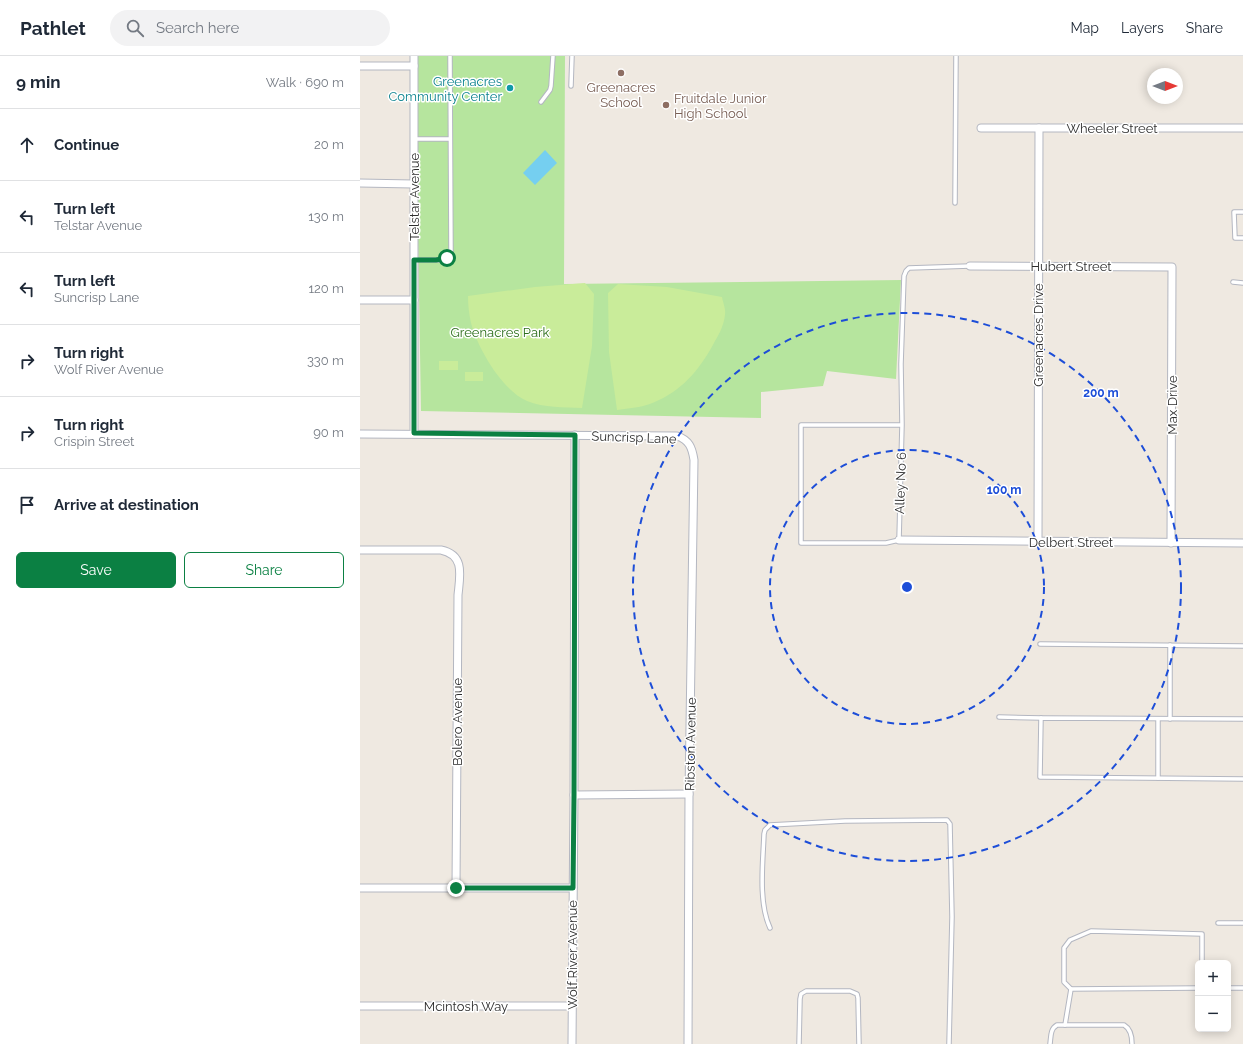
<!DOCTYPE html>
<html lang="en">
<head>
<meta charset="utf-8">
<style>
	body { margin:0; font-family:Raleway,sans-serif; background:#f2f2f3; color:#1f2937 }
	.controls { position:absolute; right:12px; bottom:12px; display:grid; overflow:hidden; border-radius:6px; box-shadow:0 2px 10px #0003 }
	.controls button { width:36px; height:36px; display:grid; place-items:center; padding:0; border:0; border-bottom:1px solid #e0e1e3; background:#fff; color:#1f2937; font:20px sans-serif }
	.compass { position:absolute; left:787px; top:12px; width:36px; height:36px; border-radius:50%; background:#fff; box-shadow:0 2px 10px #0003; rotate:90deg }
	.stop { position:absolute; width:12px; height:12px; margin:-9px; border:3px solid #0b8043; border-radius:50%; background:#fff }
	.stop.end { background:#0b8043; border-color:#fff; box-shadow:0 1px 4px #0008 }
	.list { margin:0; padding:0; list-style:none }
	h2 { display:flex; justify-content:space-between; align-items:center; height:52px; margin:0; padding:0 16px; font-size:17px }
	h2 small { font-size:13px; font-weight:400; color:#747a83 }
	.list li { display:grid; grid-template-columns:26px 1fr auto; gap:12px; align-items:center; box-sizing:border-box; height:72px; padding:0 16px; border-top:1px solid #e0e1e3 }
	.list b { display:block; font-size:15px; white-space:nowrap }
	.list p { margin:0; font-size:13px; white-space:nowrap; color:#747a83 }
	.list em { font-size:13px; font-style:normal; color:#747a83 }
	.actions { display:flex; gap:8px; padding:12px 16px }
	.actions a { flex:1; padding:9px 0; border:1px solid #0b8043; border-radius:6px; text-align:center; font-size:14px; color:#0b8043 }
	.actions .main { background:#0b8043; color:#fff }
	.icon { flex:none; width:22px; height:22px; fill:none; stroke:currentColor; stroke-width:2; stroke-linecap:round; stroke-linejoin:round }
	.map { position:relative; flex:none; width:883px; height:988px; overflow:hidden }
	header { display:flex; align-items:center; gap:24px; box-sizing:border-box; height:56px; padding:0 20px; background:#fff; border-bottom:1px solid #e0e1e3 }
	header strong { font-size:19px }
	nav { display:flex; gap:22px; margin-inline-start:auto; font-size:14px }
	.search { width:280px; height:36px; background:#f2f2f3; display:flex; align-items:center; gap:10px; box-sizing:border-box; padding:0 14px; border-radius:22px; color:#747a83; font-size:15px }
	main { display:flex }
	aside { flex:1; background:#fff }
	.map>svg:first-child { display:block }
	.green { fill:#b6e59e }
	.pitch { fill:#c9ec9a }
	.water { fill:#75cff0 }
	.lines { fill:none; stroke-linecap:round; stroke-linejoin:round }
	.service-casing { stroke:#b4b7c1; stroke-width:5.5 }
	.minor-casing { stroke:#b4b7c1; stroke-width:9 }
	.service { stroke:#fff; stroke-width:3.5 }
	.minor { stroke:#fff; stroke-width:7 }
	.route { stroke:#0b8043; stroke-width:5 }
	.ring { fill:none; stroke:#1d4ed8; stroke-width:2; stroke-dasharray:7 5 }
	.education-dot { fill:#8d6e63; stroke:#fff; stroke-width:1.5 }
	.culture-dot { fill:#0f9aa8; stroke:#fff; stroke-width:1.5 }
	.labels { text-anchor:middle; stroke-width:3; stroke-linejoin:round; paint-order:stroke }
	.culture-label { font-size:13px; fill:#0d838f; stroke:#fff; text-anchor:end }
	.education-label { font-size:13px; fill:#785e54; stroke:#fff }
	.street-label { font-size:13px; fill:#2e2e2e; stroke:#fff }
	.park-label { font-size:13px; fill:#2c6e1b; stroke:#fff }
	.centre { fill:#1d4ed8; stroke:#fff; stroke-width:2 }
	.ring-label { font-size:12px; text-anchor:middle; font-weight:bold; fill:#1d4ed8; stroke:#fff; stroke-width:3; stroke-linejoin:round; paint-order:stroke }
</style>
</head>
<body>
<header>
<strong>Pathlet</strong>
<div class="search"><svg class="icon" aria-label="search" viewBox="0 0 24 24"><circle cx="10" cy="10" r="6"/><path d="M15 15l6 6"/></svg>Search here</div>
<nav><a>Map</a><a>Layers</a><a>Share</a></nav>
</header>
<main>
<aside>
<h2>9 min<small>Walk · 690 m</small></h2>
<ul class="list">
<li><svg class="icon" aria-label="ahead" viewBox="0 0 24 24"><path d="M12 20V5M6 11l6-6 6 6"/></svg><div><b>Continue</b></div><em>20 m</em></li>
<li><svg class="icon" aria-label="left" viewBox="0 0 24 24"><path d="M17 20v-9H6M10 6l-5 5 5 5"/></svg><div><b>Turn left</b><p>Telstar Avenue</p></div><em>130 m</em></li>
<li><svg class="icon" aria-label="left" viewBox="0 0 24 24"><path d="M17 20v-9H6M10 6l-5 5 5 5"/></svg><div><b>Turn left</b><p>Suncrisp Lane</p></div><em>120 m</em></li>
<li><svg class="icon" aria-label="right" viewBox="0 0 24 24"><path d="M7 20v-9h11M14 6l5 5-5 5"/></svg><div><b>Turn right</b><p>Wolf River Avenue</p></div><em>330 m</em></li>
<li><svg class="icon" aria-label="right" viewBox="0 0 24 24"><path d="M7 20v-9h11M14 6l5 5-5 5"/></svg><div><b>Turn right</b><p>Crispin Street</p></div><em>90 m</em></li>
<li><svg class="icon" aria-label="arrive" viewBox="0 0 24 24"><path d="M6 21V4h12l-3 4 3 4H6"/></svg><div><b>Arrive at destination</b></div></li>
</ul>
<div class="actions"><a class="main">Save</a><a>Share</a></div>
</aside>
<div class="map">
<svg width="883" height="988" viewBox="0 0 883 988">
	<rect width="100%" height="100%" fill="#efe9e1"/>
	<polygon class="green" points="55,0 205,0 204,228 541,224 536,323 467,315 463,330 401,336 401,362 61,355"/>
	<g class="pitch">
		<path d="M 225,227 L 234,238 L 232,290 L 222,352 C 204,351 184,352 167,345 C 142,334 118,293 111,267 C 109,258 108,249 108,240 L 175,231 Z"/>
		<path d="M 258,228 L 307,231 L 362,241 C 363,247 366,253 365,259 C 364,268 360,277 355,285 C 342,310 325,332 299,344 C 286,351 272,352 257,354 L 249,296 L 248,237 Z"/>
		<rect x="79" y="305" width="19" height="9"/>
		<rect x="105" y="316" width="18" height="9"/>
	</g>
	<polygon class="water" points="185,94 197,107 175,129 163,117"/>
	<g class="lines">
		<g class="service-casing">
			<g id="service">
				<polyline points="211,30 212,0"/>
				<polyline points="181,46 190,34 191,30 193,0"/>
				<polyline points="54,83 90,83"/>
				<polyline points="595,147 596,0"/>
				<polyline points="883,156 874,156 875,182 883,182"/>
				<polyline points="54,204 83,204 87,202 91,197 90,0"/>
				<polyline points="873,226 883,227"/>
				<polyline points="542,369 441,369 441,487 526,487 539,484 542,369 541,308 544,220 546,215 549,212 610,210"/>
				<polyline points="680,588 883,590"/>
				<polyline points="810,589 810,663"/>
				<polyline points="639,661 681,662"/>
				<polyline points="883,663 681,662 680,721 883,723"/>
				<polyline points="798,722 798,663"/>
				<polyline points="858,867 883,867"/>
				<path d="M 410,872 C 398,846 403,806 404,778 L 405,774 L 410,769 L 485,765 L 587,764 L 590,768 L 592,861 L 589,988"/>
				<polyline points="838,932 711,933 704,926 704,892 710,884 731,875 842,878 842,907"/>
				<polyline points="868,932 883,932"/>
				<polyline points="705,969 711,933"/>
				<polyline points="439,988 440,943 441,938 446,935 490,935 497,938 498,942 499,988"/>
				<path d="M 690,988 C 691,981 690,973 697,969 L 764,969 C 771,973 772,981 772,988"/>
			</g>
		</g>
		<g class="minor-casing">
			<g id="minor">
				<polyline points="0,10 54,10"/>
				<polyline points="621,72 883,72"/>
				<polyline points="0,127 53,128"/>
				<polyline points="610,210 812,211 811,487"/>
				<polyline points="0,244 54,244"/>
				<polyline points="54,377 54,0"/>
				<path d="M 0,378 L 317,380 C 329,384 332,391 334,404 L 329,738 L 328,988"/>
				<polyline points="539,484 883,487"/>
				<polyline points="678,486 679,72"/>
				<path d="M 0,494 L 81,494 C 105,499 100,519 98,539 L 96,832"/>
				<polyline points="214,739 329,738"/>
				<polyline points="0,832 213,832"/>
				<polyline points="0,950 212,950"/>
				<polyline points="212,988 214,739 215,379"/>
			</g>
		</g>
		<use href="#service" class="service"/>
		<use href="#minor" class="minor"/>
	</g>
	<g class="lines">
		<polyline class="route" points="87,202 76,204 54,204 54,377 215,379 214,739 213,832 96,832"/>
	</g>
	<g class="ring">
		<circle cx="547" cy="531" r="137"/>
		<circle cx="547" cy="531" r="274"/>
	</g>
	<g class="education-dot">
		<circle cx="261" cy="17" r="4"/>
		<circle cx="306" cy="49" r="4"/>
	</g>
	<circle class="culture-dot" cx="150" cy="32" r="4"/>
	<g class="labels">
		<g class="culture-label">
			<text x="142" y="30">Greenacres<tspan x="142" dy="15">Community Center</tspan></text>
		</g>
		<g class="education-label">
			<text x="261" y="36">Greenacres<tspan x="261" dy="15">School</tspan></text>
			<text x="314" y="47" text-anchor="start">Fruitdale Junior<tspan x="314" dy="15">High School</tspan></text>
		</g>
		<g class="street-label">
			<text x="752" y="77">Wheeler Street</text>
			<text transform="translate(54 141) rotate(-90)" y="5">Telstar Avenue</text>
			<text x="711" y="215">Hubert Street</text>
			<text transform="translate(678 279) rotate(-90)" y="5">Greenacres Drive</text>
			<text transform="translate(812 349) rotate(-90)" y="5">Max Drive</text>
			<text transform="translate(274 381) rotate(2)" y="5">Suncrisp Lane</text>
			<text transform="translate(540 427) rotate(-88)" y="5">Alley No 6</text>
			<text x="711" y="491">Delbert Street</text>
			<text transform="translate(97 666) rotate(-90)" y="5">Bolero Avenue</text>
			<text transform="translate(330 688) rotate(-89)" y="5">Ribston Avenue</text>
			<text transform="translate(212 899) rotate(-90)" y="5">Wolf River Avenue</text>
			<text x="106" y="955">Mcintosh Way</text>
		</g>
		<g class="park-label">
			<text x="140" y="281">Greenacres Park</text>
		</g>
	</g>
	<circle cx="547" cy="531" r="6" class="centre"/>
	<g class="ring-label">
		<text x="741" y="341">200 m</text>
		<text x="644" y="438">100 m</text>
	</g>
</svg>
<div class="controls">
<button>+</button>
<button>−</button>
</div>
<svg class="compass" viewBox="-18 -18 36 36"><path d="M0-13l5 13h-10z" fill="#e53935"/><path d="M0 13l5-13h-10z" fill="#747a83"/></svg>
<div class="stop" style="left:87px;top:202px"></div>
<div class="stop end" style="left:96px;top:832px"></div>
</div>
</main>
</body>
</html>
